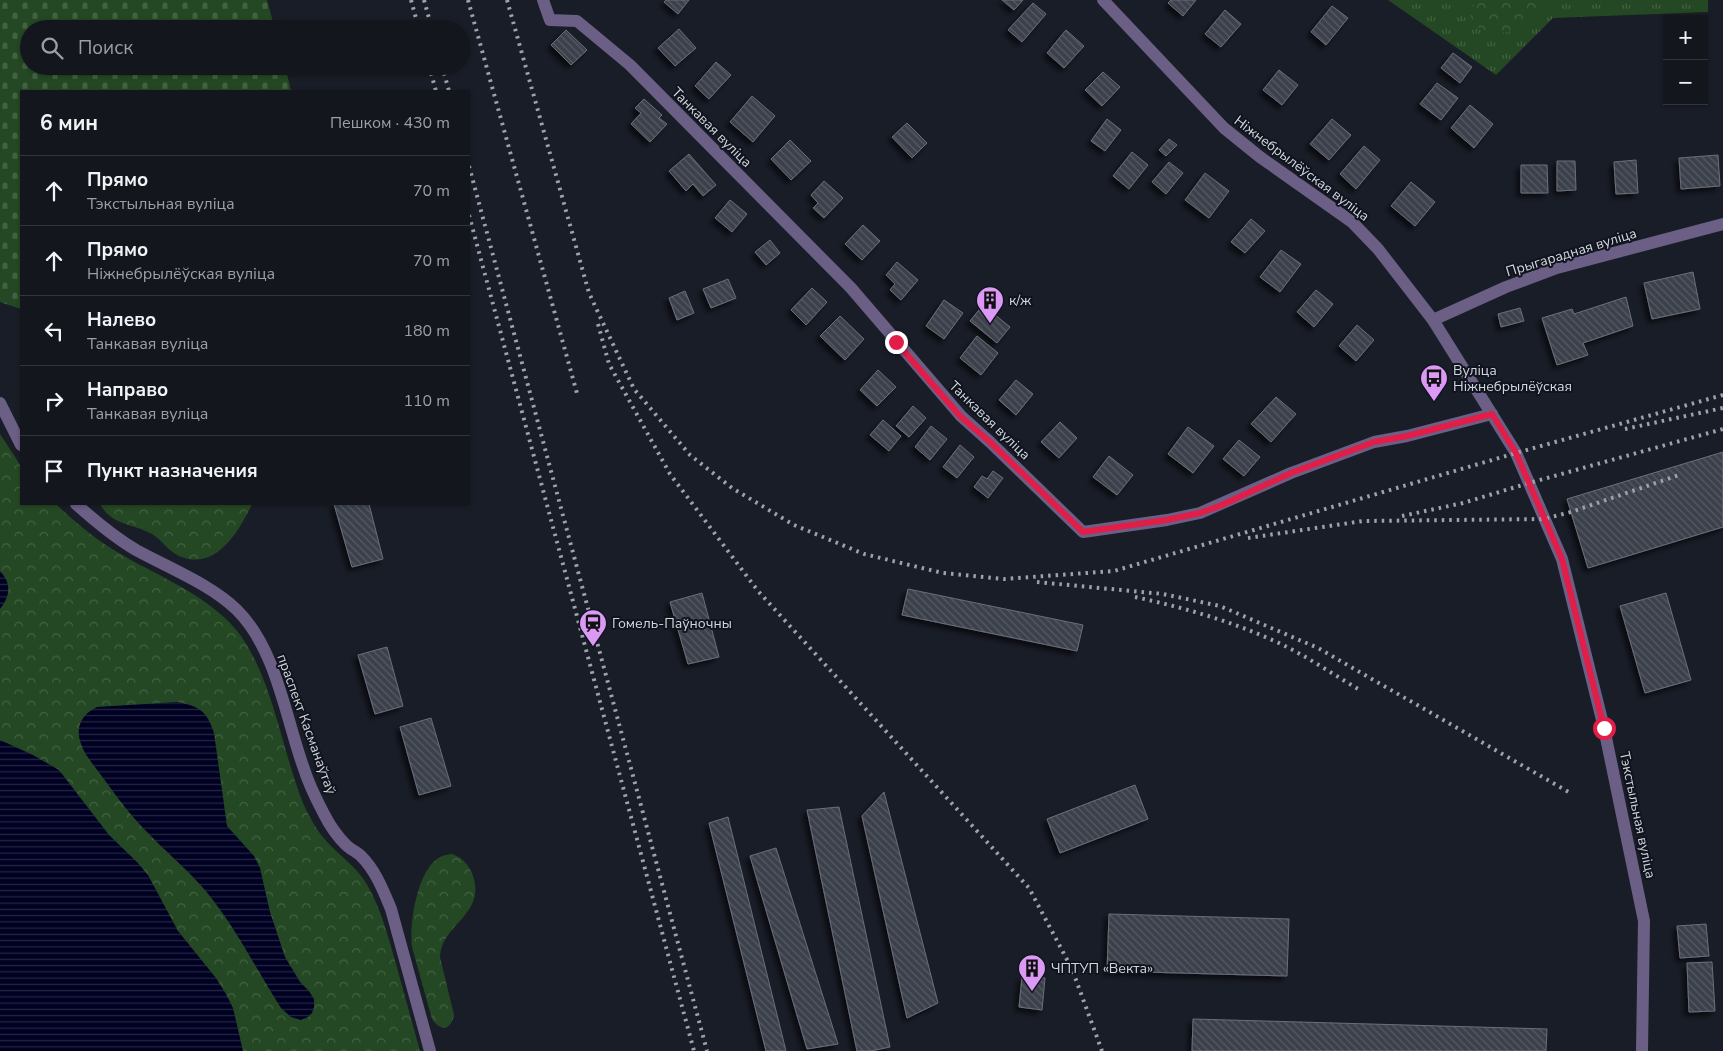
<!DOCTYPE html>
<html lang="ru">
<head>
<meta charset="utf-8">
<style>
	body { margin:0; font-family:"Nunito Sans",sans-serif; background:#20232a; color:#f1f3f6 }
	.controls { position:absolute; right:15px; top:15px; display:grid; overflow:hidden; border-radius:0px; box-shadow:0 1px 4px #0004 }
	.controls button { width:45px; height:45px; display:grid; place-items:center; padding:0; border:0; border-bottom:1px solid #32353b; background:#13161d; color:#f1f3f6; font:25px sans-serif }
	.stop { position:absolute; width:15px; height:15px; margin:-11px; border:4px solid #e11d48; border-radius:50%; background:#fff }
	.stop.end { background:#e11d48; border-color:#fff; box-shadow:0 1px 5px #0008 }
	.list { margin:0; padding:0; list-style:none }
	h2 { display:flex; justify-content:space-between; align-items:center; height:65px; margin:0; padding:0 20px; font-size:21px }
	h2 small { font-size:16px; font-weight:400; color:#9d9fa4 }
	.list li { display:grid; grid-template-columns:32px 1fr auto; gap:15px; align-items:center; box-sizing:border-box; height:70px; padding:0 20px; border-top:1px solid #32353b }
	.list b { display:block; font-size:19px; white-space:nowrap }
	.list p { margin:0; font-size:16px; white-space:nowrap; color:#9d9fa4 }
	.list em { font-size:16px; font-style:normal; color:#9d9fa4 }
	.icon { flex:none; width:28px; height:28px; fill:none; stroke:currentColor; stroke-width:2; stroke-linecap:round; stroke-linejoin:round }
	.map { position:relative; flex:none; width:1723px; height:1051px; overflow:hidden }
	.search { position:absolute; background:#13161d; box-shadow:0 1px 4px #0004; left:20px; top:20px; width:450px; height:55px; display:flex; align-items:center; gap:12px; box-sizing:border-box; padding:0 18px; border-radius:28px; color:#9d9fa4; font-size:19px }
	.panel { position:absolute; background:#13161d; box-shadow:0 1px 4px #0004; left:20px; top:90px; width:450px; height:415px; border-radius:0px }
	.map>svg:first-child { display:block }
	.grass { fill:url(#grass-tufts) }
	.forest { fill:url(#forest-crowns) }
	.cemetery { fill:url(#cemetery-stones) }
	.water { fill:url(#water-rules) }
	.building { fill:url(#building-back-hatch); stroke:#6a6f7b; filter:url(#shadow) }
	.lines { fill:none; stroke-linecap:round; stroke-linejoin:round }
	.minor { stroke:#6b5f85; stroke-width:12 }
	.rail { stroke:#9ea2aa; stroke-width:4; stroke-dasharray:2.5 5; stroke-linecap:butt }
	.route { stroke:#e11d48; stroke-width:6 }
	.labels { text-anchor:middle; stroke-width:4; stroke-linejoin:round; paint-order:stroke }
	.street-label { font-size:14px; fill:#d3d6dd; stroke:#10141e }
	.poi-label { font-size:14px; fill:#d3d6dd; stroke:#10141e; text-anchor:start }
</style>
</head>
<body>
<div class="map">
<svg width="1723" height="1051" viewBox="0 0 1723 1051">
	<defs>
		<pattern id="grass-tufts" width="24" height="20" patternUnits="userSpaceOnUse" patternTransform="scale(1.25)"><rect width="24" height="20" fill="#244823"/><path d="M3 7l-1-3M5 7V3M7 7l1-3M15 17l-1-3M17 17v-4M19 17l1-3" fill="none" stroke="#436242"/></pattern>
		<pattern id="forest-crowns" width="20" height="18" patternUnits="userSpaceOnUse" patternTransform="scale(1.25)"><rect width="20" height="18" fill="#244823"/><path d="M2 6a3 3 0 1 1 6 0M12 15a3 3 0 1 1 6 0" fill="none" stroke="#436242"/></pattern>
		<pattern id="cemetery-stones" width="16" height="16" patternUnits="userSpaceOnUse" patternTransform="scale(1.25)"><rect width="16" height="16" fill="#244823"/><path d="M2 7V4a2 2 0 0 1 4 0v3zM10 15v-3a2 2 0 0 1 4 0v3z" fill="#436242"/></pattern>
		<pattern id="water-rules" width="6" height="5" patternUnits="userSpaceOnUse" patternTransform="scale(1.25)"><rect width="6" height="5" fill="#000122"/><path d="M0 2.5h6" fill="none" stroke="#242542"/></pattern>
		<pattern id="building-back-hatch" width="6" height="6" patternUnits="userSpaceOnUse" patternTransform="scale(1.25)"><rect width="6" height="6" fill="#3b404b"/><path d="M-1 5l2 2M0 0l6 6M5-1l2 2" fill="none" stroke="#565b64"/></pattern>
		<filter id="shadow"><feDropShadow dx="-4" dy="4" stdDeviation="2.5" flood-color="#0009"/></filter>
	</defs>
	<rect width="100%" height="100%" fill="#191d27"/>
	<polygon class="grass" points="1388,0 1708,0 1708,12 1553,18 1496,75"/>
	<g class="forest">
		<path d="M 1476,0 L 1553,0 C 1541,11 1528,26 1512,31 C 1491,38 1457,26 1476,0 Z"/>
		<path d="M 0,434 L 21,466 L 21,504 L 56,504 C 72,519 90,535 109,547 C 148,572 197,589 230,623 C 271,665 281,749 303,803 C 310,819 320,836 332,847 C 344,859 357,868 366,883 C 381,908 388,936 396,964 C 404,993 412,1022 420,1051 L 0,1051 Z"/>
		<path d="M 100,504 L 252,504 C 239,531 216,572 179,556 C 168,551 162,540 152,534 C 132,523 112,526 100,504 Z"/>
		<path d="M 452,854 C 463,858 469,865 473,876 C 486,915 441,924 440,957 L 454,1015 C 451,1030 441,1032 432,1019 L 412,947 C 409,924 417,873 437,859 C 442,855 446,855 452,854 Z"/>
	</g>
	<polygon class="cemetery" points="0,0 267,0 275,29 29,29 29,66 285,66 291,91 21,91 21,309 0,302"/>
	<g class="water">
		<path d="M 0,571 C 12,584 10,596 0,609 Z"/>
		<path d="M 177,702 C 199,706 207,711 214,733 L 227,826 L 254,856 L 260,868 L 270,912 L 285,957 L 300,982 L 309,991 L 314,999 L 314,1007 L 312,1013 L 308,1017 L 301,1020 L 291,1017 L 281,1008 C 256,969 235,926 205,890 C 188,870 167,853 149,834 C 131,816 116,796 101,775 C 93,764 81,751 79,736 C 77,722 86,712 97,707 Z"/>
		<polygon points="0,740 33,755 59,770 109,835 137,862 148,875 178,931 216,978 226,994 233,1008 243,1051 0,1051"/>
	</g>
	<g class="building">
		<polygon points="666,0 689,0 678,14 664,2"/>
		<polygon points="1002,0 1023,0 1014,10"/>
		<polygon points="1171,0 1196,0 1183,16 1168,3"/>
		<polygon points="1033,3 1046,14 1022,42 1008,30"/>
		<polygon points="1332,6 1348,18 1326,45 1311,32"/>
		<polygon points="1225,10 1241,24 1221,47 1205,34"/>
		<polygon points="679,29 696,48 675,66 658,48"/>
		<polygon points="566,30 587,50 571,65 551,45"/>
		<polygon points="1066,30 1084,46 1064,68 1047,53"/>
		<polygon points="1453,53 1472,67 1460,83 1441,68"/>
		<polygon points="716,62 731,75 709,99 695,86"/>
		<polygon points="1279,70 1298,85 1282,105 1263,90"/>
		<polygon points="1103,72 1120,87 1102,106 1085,90"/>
		<polygon points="1437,83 1458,98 1441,120 1420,104"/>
		<polygon points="752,96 775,116 753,142 730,122"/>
		<polygon points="644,99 662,115 659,118 667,124 650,142 631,124 641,113 635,108"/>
		<polygon points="1470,105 1493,124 1474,148 1451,128"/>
		<polygon points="1107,119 1121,130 1105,151 1091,141"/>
		<polygon points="1332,119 1351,135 1329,160 1310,144"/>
		<polygon points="907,123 927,143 912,158 892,137"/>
		<polygon points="1169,139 1177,145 1166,156 1159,150"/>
		<polygon points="790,140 811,161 791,180 771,159"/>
		<polygon points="1364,146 1380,160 1356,189 1340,174"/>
		<polygon points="1132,152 1148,165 1129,189 1113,176"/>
		<polygon points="689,154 716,185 703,196 693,184 686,191 669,171"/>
		<polygon points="1718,155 1720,186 1681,189 1679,158"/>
		<polygon points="1636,160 1638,193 1616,194 1614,162"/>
		<polygon points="1557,161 1575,161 1576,190 1557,191"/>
		<polygon points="1169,162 1183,173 1166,194 1152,182"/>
		<polygon points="1521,165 1547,165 1548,193 1521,193"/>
		<polygon points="1205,173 1229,191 1209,218 1185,200"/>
		<polygon points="824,181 843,198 824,218 813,208 818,203 811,195"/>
		<polygon points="1411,182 1435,202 1415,226 1391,206"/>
		<polygon points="730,200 747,214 732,232 715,218"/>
		<polygon points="1251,219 1265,231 1245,253 1231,242"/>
		<polygon points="863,225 880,241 862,260 845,244"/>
		<polygon points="770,240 780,253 766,265 755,252"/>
		<polygon points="1281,250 1301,264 1280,292 1260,277"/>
		<polygon points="897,262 918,280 901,300 890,290 895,284 886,275"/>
		<polygon points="1693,272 1700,309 1652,319 1644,283"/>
		<polygon points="728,279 736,298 711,308 703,289"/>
		<polygon points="812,288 827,302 806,325 791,310"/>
		<polygon points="1316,290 1333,304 1314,327 1297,312"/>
		<polygon points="685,291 694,313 677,320 669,298"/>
		<polygon points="1626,297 1633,326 1583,343 1588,355 1557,365 1542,318 1572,309 1574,314"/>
		<polygon points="944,300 963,313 944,339 926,326"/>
		<polygon points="983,305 1010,327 997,343 970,321"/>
		<polygon points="1520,308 1524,321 1501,327 1498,314"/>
		<polygon points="840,316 864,339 845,360 820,336"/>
		<polygon points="1357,325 1374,340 1356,361 1339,346"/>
		<polygon points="977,336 998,353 981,375 960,358"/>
		<polygon points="878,370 896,387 877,406 860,390"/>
		<polygon points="1016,380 1033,394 1016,415 999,400"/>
		<polygon points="1276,397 1296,414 1271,442 1251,424"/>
		<polygon points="913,406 926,418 909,437 896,426"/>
		<polygon points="883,420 901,436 889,451 870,435"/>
		<polygon points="1060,422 1077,438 1059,458 1041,442"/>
		<polygon points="931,426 947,439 930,460 915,447"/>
		<polygon points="1188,427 1214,446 1193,473 1168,454"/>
		<polygon points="1239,440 1260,457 1244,476 1223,459"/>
		<polygon points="960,445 974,457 957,478 943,467"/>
		<polygon points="1723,452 1723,527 1588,568 1567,499"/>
		<polygon points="1109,456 1133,475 1117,495 1093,477"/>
		<polygon points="993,471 1003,478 988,498 974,487 982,476 987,479"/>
		<polygon points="334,504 369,504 383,559 352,567"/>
		<polygon points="908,589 1083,625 1077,651 902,615"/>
		<polygon points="702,593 719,657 688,664 670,602"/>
		<polygon points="1666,593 1691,680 1645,693 1620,606"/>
		<polygon points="387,647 403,706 375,714 358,655"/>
		<polygon points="431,718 451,786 419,795 400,727"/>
		<polygon points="1135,785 1148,819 1060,853 1047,819"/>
		<polygon points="884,792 938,1003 907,1018 862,816"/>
		<polygon points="839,807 890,1047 871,1051 857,1051 807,810"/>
		<polygon points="728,817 786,1051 766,1051 709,823"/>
		<polygon points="776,848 838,1044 807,1049 750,856"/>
		<polygon points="1109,914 1289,919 1287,976 1107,971"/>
		<polygon points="1706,924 1709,956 1680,958 1677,926"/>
		<polygon points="1712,962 1715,1011 1689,1012 1687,963"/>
		<polygon points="1022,977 1045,978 1042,1010 1019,1007"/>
		<polygon points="1193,1019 1547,1029 1546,1051 1192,1051"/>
	</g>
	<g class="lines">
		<g class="minor">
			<polyline points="543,0 550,20 577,21 630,65 851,288 961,416 990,442 1083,532 1167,520 1200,513 1291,473 1374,442 1407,436 1492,414"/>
			<polyline points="1103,0 1224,128 1260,157 1352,222 1378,249 1433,320 1516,453 1562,559 1604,728 1644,921 1642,1051"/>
			<polyline points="1433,320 1506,287 1557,268 1723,224"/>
			<polyline points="0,403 21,445"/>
			<path d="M 76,504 C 95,521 114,537 136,550 C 169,568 210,584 237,610 C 276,649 285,715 303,766 C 308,782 316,799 324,814 C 329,824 338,837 346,845 C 350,849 357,852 361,856 C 376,871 383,890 391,909 L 430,1051"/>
		</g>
		<g class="rail">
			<polyline points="411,0 419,29"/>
			<polyline points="424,0 432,29"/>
			<polyline points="468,0 578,397"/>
			<polyline points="507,0 589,293 634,389 690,455 732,488 794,525 864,554 943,573 1004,579 1114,571 1516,453 1723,395"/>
			<polyline points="429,66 436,91"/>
			<polyline points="442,66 449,91"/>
			<polyline points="469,166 707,1051"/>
			<polyline points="469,215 694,1051"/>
			<polyline points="598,324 609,364 670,474 758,591 1029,888 1072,969 1102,1051"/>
			<polyline points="1625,429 1723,408"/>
			<polyline points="1402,516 1463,503 1529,483 1723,429"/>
			<polyline points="1248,538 1363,521 1544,519 1571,512 1682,474"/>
			<polyline points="1037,582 1163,594 1220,606 1318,648 1572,794"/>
			<path d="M 1135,597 C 1186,608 1234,622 1281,644 C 1308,657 1334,675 1360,690"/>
		</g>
	</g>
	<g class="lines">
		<polyline class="route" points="896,342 960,416 990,442 1083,532 1166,520 1200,513 1222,505 1291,473 1374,442 1407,436 1492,414 1516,453 1562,559 1604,728"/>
	</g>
	<defs>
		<g id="building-pin" transform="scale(1.4375)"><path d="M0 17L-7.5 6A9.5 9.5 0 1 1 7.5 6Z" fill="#db99f5" stroke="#10141e"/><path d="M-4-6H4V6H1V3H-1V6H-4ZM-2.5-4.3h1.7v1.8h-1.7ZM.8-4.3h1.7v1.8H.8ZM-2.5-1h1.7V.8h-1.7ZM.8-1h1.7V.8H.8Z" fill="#111"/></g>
		<g id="bus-pin" transform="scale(1.4375)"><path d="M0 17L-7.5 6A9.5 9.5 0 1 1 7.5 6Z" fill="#db99f5" stroke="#10141e"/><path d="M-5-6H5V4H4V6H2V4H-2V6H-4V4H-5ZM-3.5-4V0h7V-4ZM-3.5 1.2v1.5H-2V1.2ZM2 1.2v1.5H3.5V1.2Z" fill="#111"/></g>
		<g id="station-pin" transform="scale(1.4375)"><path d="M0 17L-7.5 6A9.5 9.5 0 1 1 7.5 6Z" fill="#db99f5" stroke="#10141e"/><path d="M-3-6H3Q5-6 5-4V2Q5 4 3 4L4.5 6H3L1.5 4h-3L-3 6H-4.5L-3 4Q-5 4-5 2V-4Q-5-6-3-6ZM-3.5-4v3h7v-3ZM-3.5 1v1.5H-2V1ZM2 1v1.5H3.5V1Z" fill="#111"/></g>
	</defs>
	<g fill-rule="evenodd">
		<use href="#building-pin" x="990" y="300"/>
		<use href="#bus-pin" x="1434" y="378"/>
		<use href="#station-pin" x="593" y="623"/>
		<use href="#building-pin" x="1032" y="968"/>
	</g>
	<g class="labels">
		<g class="street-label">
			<text transform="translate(712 127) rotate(45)" y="5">Танкавая вуліца</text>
			<text transform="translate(1302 168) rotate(37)" y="5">Ніжнебрылёўская вуліца</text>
			<text transform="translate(1571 252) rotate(-17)" y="5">Прыгарадная вуліца</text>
			<text transform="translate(990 420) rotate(44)" y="5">Танкавая вуліца</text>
			<text transform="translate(307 724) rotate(70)" y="5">праспект Касманаўтаў</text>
			<text transform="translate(1638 815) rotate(78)" y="5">Тэкстыльная вуліца</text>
		</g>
		<g class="poi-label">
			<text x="1009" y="305">к/ж</text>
			<text x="1453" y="375">Вуліца<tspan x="1453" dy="16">Ніжнебрылёўская</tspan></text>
			<text x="612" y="628">Гомель-Паўночны</text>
			<text x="1051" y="973">ЧПТУП «Векта»</text>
		</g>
	</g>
</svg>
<div class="controls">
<button>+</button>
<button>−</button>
</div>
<div class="stop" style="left:1604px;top:728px"></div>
<div class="stop end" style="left:896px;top:342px"></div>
<div class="search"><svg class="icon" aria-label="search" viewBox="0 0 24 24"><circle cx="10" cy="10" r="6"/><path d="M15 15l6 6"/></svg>Поиск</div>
<section class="panel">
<h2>6 мин<small>Пешком · 430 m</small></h2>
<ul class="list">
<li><svg class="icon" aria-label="ahead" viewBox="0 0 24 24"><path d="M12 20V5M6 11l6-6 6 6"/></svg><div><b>Прямо</b><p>Тэкстыльная вуліца</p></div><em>70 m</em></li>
<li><svg class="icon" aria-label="ahead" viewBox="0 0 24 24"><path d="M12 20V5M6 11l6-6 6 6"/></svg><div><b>Прямо</b><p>Ніжнебрылёўская вуліца</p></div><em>70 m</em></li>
<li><svg class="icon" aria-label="left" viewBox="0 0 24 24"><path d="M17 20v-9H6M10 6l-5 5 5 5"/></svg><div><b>Налево</b><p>Танкавая вуліца</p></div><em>180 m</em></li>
<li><svg class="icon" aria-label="right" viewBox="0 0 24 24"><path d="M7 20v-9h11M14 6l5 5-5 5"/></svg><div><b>Направо</b><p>Танкавая вуліца</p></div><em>110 m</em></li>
<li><svg class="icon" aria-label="arrive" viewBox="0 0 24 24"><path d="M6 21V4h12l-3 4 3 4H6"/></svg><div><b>Пункт назначения</b></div></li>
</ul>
</section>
</div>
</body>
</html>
